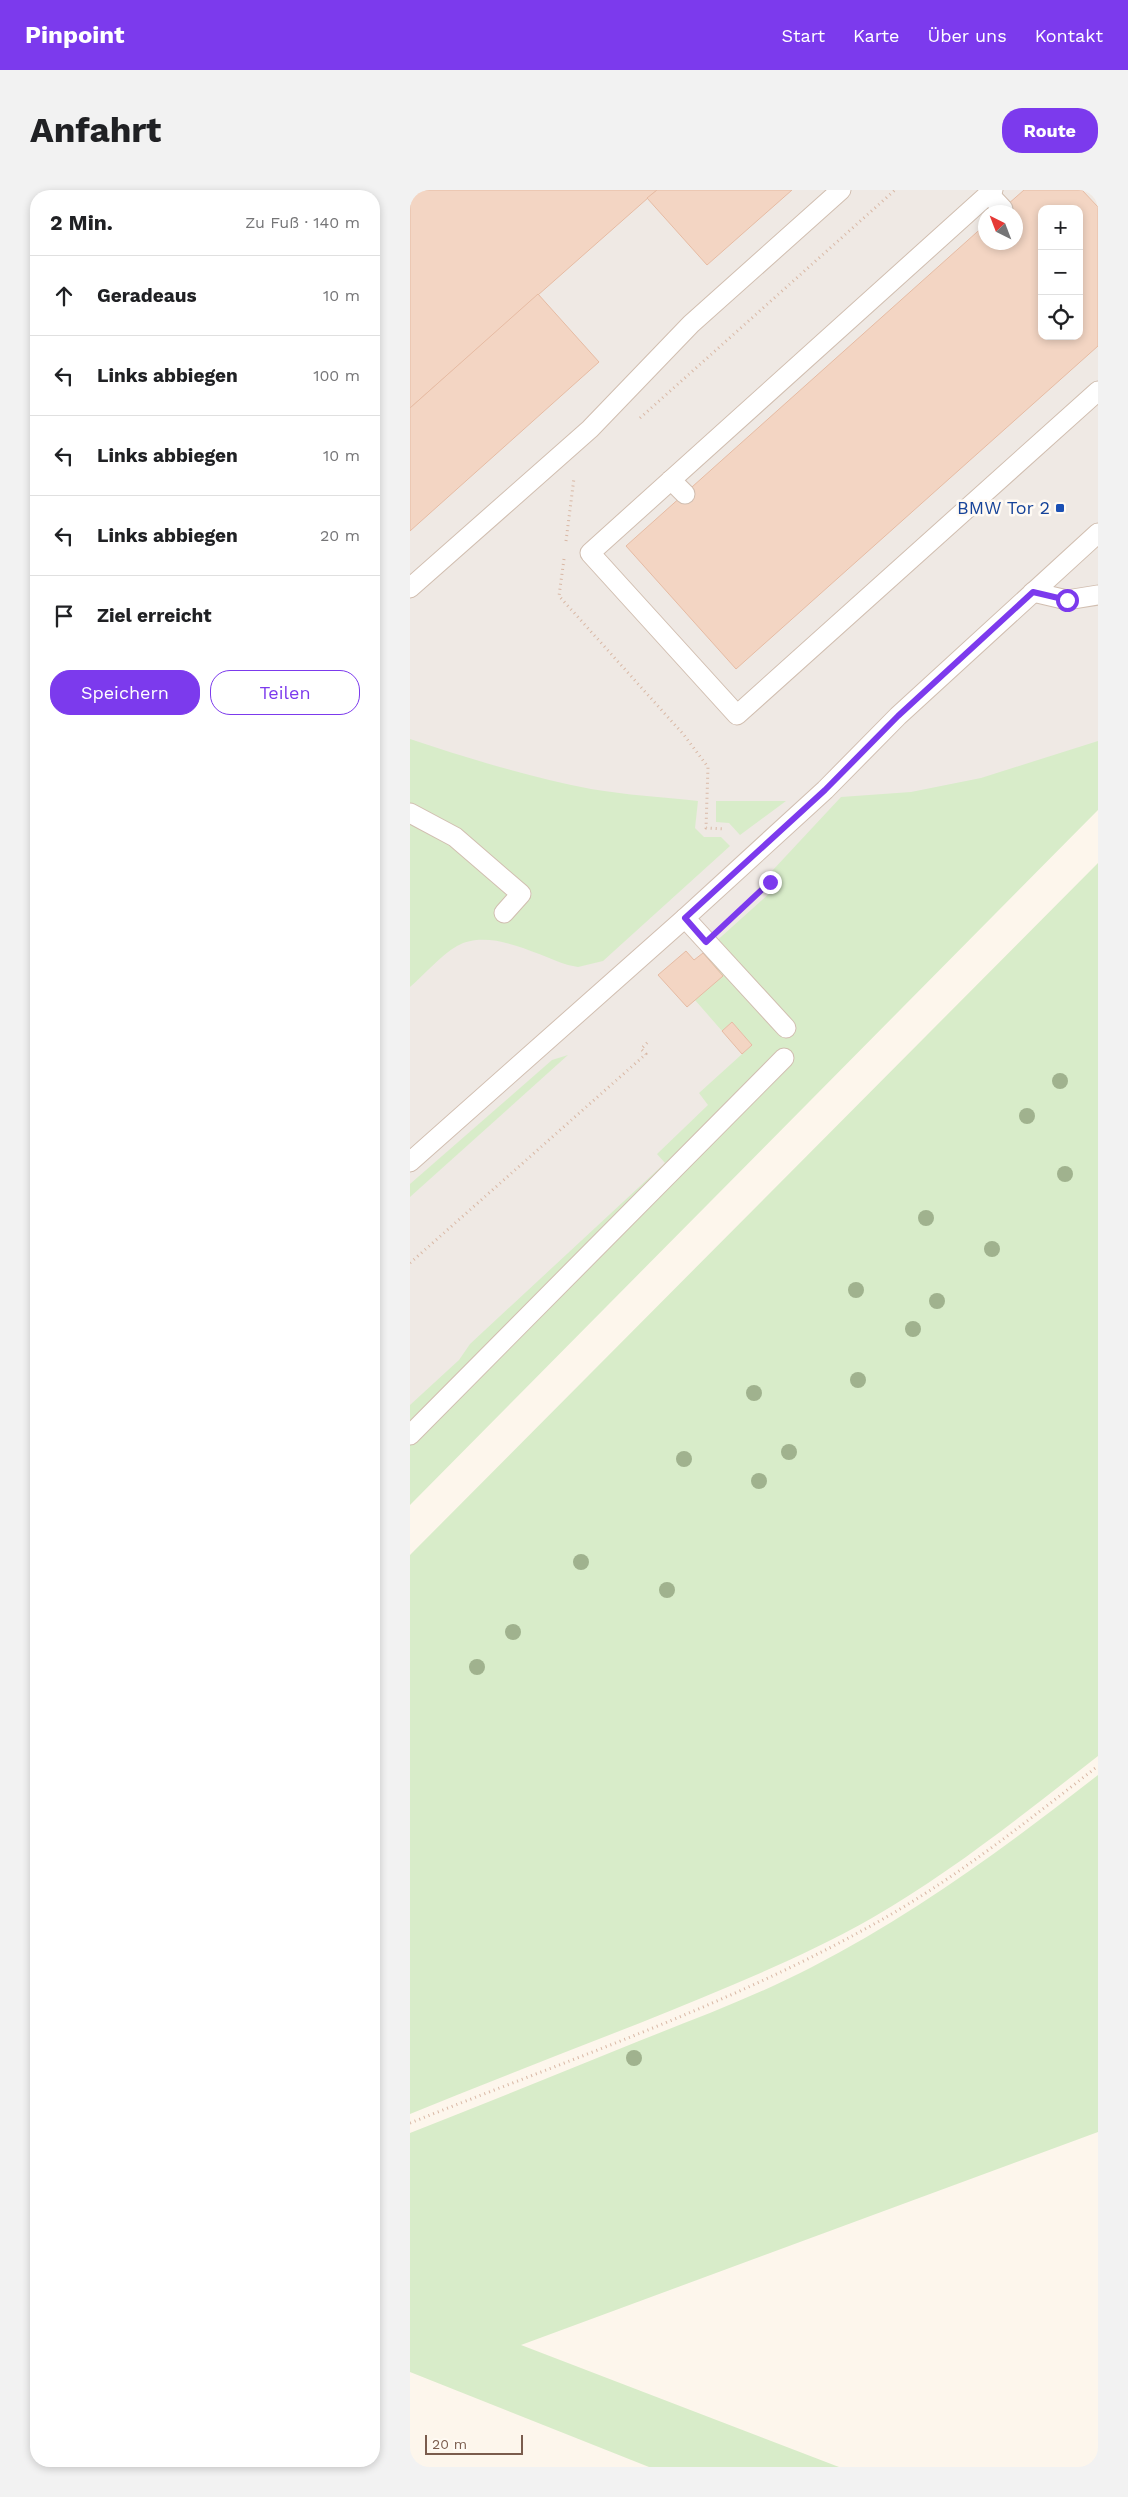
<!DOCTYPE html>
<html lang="de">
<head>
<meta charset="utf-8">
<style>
	body { margin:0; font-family:"Work Sans",sans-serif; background:#f2f2f2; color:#202124 }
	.controls { position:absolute; right:15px; top:15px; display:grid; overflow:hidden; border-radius:10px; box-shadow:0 2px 8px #0003 }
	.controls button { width:45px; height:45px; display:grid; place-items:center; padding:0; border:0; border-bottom:1px solid #e0e0e0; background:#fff; color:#202124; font:25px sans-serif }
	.compass { position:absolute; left:568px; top:15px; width:45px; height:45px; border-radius:50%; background:#fff; box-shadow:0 2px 8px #0003; rotate:318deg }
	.scale { position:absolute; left:15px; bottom:12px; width:98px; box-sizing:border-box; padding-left:5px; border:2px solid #7a5c4d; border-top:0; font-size:14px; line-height:18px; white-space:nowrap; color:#7a5c4d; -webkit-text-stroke:4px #fffaf3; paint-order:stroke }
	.stop { position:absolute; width:15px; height:15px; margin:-11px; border:4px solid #7c3aed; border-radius:50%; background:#fff }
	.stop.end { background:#7c3aed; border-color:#fff; box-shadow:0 1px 5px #0008 }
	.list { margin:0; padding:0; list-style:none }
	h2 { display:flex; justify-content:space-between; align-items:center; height:65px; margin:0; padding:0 20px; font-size:21px }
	h2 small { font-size:16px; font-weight:400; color:#757577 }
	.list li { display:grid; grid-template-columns:32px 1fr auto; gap:15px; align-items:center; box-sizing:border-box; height:80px; padding:0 20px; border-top:1px solid #e0e0e0 }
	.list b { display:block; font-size:19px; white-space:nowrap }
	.list em { font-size:16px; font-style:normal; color:#757577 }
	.actions { display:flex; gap:10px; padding:15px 20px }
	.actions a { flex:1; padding:11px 0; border:1px solid #7c3aed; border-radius:20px; text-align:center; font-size:18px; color:#7c3aed }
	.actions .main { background:#7c3aed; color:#fff }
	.icon { flex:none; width:28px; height:28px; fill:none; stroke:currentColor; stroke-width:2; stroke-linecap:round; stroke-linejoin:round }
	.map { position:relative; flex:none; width:688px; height:2277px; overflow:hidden; border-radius:20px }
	header { display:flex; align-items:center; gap:30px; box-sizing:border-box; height:70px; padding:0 25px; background:#7c3aed; color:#fff }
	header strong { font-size:24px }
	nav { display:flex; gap:28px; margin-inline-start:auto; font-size:18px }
	.intro { display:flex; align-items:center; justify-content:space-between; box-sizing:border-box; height:120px; padding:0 30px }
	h1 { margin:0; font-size:35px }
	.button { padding:12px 22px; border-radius:20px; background:#7c3aed; color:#fff; font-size:18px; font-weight:700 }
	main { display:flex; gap:30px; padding:0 30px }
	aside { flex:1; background:#fff; border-radius:20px; box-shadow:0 2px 8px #0003 }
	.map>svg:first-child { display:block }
	.industrial { fill:#efe9e4; fill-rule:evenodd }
	.green { fill:#d8ecc9 }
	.building { fill:#f3d5c3; stroke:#e6bba3; fill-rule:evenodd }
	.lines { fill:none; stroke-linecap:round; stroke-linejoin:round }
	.lane-casing { stroke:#d1beb0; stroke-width:21 }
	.path { stroke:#d9b8a5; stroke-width:3; stroke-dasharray:1 4; stroke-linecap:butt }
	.lane { stroke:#fff; stroke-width:19 }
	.tree { fill:#a0b28e }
	.route { stroke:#7c3aed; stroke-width:6 }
	.transit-dot { fill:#1a4fb4; stroke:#fffaf3; stroke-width:2 }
	.labels { text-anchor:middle; stroke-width:5; stroke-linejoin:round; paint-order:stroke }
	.transit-label { font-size:18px; fill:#164399; stroke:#fffaf3; text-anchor:end }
</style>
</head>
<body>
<header>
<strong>Pinpoint</strong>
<nav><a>Start</a><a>Karte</a><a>Über uns</a><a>Kontakt</a></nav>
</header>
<div class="intro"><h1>Anfahrt</h1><a class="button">Route</a></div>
<main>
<aside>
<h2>2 Min.<small>Zu Fuß · 140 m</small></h2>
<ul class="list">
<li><svg class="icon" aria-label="ahead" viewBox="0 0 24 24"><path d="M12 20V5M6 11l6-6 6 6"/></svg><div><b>Geradeaus</b></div><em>10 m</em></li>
<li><svg class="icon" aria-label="left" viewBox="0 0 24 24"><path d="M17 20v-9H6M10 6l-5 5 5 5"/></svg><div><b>Links abbiegen</b></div><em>100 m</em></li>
<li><svg class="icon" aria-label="left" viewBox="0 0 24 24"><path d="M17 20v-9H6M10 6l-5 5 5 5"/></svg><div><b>Links abbiegen</b></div><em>10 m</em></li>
<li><svg class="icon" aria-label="left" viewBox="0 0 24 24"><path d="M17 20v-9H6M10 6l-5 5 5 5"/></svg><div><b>Links abbiegen</b></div><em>20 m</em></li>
<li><svg class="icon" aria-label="arrive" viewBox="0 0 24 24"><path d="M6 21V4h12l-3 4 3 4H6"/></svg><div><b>Ziel erreicht</b></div></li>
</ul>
<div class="actions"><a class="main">Speichern</a><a>Teilen</a></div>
</aside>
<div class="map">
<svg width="688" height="2277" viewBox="0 0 688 2277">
	<rect width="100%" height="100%" fill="#fdf6ec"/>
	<path class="industrial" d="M 0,0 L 688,0 L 688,562 L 0,1256 ZM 632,19 L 669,19 L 669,146 L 632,146 ZM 576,22 L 606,22 L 606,52 L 576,52 Z"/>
	<g class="green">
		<path d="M 0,549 C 60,569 119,587 181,599 C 216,605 252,607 288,611 L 285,638 L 294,647 L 311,647 L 320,656 L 193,771 L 168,777 L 158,775 C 125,764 80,738 47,756 C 30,766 15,784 0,797 L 0,632 L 40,653 L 99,704 L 84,722 L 105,723 L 122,704 L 51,640 L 0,613 Z"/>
		<polygon points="688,551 688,620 0,1315 0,1215 49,1170 60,1154 255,973 247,964 298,915 289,903 342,855 322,832 312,841 285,810 312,786 293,763 372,692 362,681 431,607 501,602 571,588"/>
		<polygon points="306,611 376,611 330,645 319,633 306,632"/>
		<path d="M 688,673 L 688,1566 C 615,1623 542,1682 462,1728 C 388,1770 308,1801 230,1833 C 153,1863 77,1893 0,1924 L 0,1365 Z"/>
		<polygon points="158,865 0,1007 0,994 142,870"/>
		<path d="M 688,1585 L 688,1942 L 111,2155 L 429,2277 L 239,2277 L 0,2182 L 0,1943 C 76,1913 153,1882 229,1851 C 287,1828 346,1806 402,1777 C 505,1724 597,1656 688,1585 Z"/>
	</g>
	<g class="building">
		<polygon points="0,0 247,0 0,218"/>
		<polygon points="247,0 382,0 297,75 237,8"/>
		<path d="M 614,0 L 672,0 L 688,17 L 688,156 L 326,479 L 216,356 L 576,34 L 576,52 L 606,52 L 606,22 L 589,22 ZM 632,19 L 669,19 L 669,146 L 632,146 Z"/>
		<polygon points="128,104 189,172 0,341 0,218"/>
		<polygon points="276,761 284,770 293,763 313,786 277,817 248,785"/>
		<polygon points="322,832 342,855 332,864 312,841"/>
	</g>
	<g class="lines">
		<g class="lane-casing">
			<g id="lane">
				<polyline points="583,0 180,363 327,525 688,201"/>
				<polyline points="579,4 593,19"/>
				<polyline points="261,290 275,304"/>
				<polyline points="0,398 180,239 281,134 431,0"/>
				<polyline points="623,402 657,410 688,405"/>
				<polyline points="0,623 45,647 111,704 94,723"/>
				<polyline points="275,728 376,838"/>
				<polyline points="0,972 275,728 415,600 488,526 688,343"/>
				<polyline points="0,1245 374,868"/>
			</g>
		</g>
		<g class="path">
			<polyline points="230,228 485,0"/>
			<polyline points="156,351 164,288"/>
			<polyline points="154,369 149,406 274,545 298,577 296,638 314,639"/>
			<polyline points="316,733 360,692"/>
			<polyline points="0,1073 236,864 231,859 239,851"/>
			<path d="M 0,1933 C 155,1871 318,1816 464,1734 C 544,1690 616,1632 688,1576"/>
		</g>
		<use href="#lane" class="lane"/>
	</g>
	<g class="tree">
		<circle cx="650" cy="891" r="8"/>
		<circle cx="617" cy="926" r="8"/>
		<circle cx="655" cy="984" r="8"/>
		<circle cx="516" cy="1028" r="8"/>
		<circle cx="582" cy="1059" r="8"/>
		<circle cx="446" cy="1100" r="8"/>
		<circle cx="527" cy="1111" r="8"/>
		<circle cx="503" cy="1139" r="8"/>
		<circle cx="448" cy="1190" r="8"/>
		<circle cx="344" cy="1203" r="8"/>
		<circle cx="379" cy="1262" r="8"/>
		<circle cx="274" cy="1269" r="8"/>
		<circle cx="349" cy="1291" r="8"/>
		<circle cx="171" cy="1372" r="8"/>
		<circle cx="257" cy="1400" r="8"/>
		<circle cx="103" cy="1442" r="8"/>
		<circle cx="67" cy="1477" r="8"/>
		<circle cx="224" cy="1868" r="8"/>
	</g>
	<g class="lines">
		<polyline class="route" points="360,692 296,752 275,728 415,600 488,526 623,402 657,410"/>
	</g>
	<rect class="transit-dot" x="645" y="313" width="10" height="10" rx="2.5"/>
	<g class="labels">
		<g class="transit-label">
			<text x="640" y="324">BMW Tor 2</text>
		</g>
	</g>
</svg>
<div class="controls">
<button>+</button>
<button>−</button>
<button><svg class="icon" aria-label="locate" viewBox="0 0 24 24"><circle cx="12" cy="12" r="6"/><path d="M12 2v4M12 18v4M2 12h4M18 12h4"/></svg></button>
</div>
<svg class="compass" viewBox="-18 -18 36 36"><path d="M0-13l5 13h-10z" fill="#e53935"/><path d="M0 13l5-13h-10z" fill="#757577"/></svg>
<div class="scale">20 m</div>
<div class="stop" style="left:657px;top:410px"></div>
<div class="stop end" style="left:360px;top:692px"></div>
</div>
</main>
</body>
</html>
